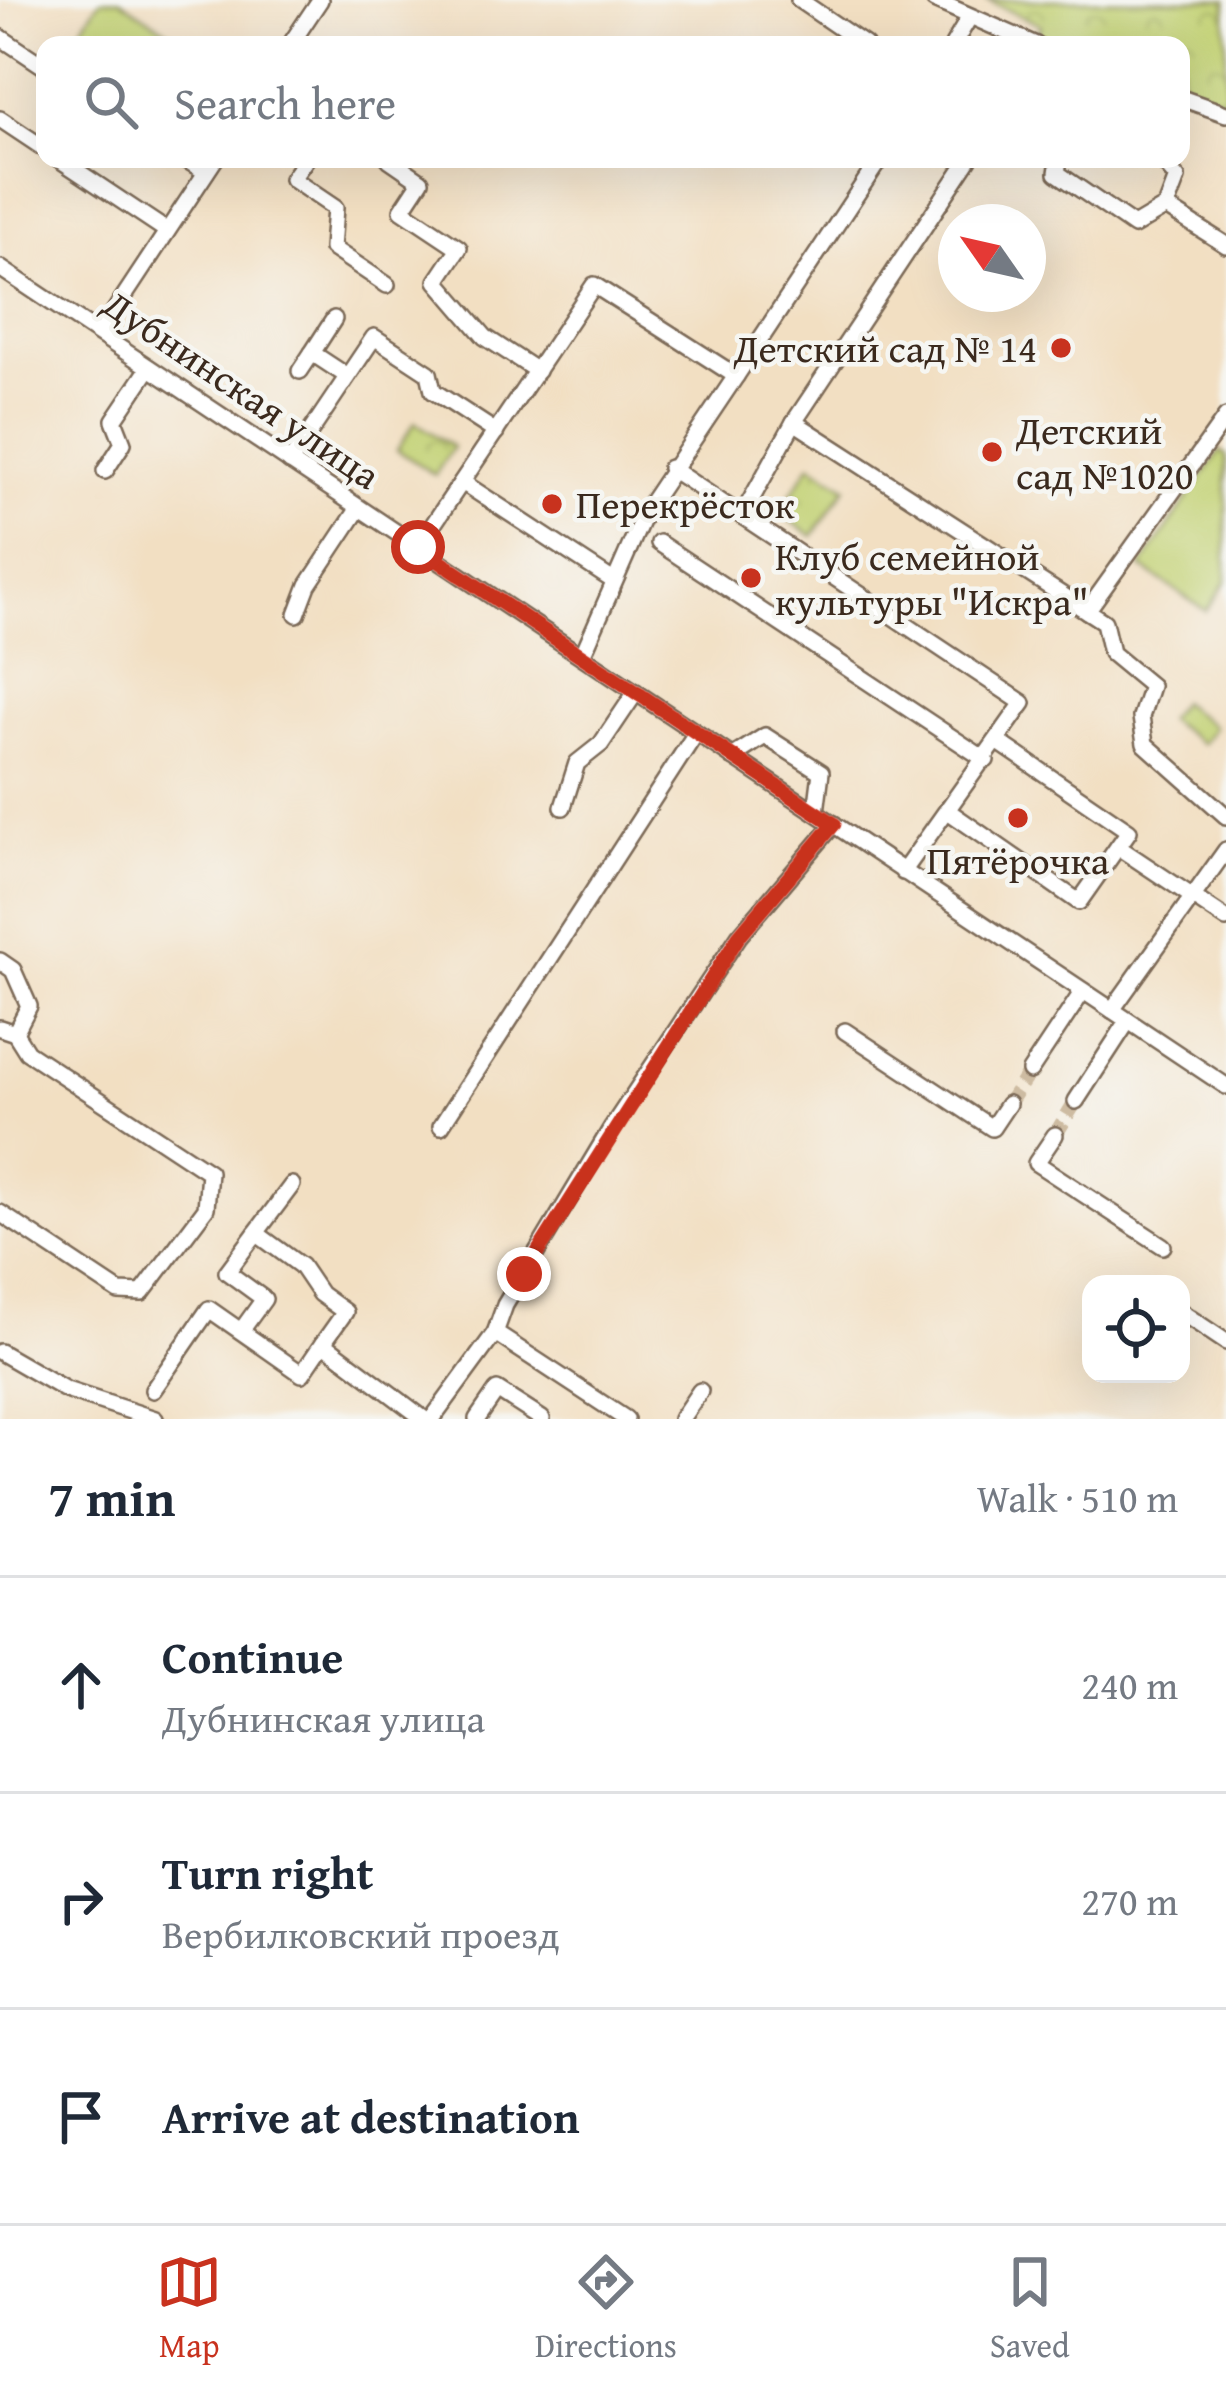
<!DOCTYPE html>
<html lang="en">
<head>
<meta charset="utf-8">
<style>
	body { margin:0; font-family:"Gentium Book Plus",serif; background:#f6f6f7; color:#1f2937 }
	.controls { position:absolute; right:36px; bottom:36px; display:grid; overflow:hidden; border-radius:24px; box-shadow:0 12px 48px #0002 }
	.controls button { width:108px; height:108px; display:grid; place-items:center; padding:0; border:0; border-bottom:3px solid #e0e1e3; background:#fff; color:#1f2937; font:60px sans-serif }
	.compass { position:absolute; left:938px; top:204px; width:108px; height:108px; border-radius:50%; background:#fff; box-shadow:0 12px 48px #0002; rotate:304deg }
	.stop { position:absolute; width:36px; height:36px; margin:-27px; border:9px solid #c8321e; border-radius:50%; background:#fff }
	.stop.end { background:#c8321e; border-color:#fff; box-shadow:0 3px 12px #0008 }
	.list { margin:0; padding:0; list-style:none }
	h2 { display:flex; justify-content:space-between; align-items:center; height:156px; margin:0; padding:0 48px; font-size:51px }
	h2 small { font-size:39px; font-weight:400; color:#747a83 }
	.list li { display:grid; grid-template-columns:78px 1fr auto; gap:36px; align-items:center; box-sizing:border-box; height:216px; padding:0 48px; border-top:3px solid #e0e1e3 }
	.list b { display:block; font-size:45px; white-space:nowrap }
	.list p { margin:0; font-size:39px; white-space:nowrap; color:#747a83 }
	.list em { font-size:39px; font-style:normal; color:#747a83 }
	.icon { flex:none; width:66px; height:66px; fill:none; stroke:currentColor; stroke-width:2; stroke-linecap:round; stroke-linejoin:round }
	.map { position:relative; flex:none; width:1226px; height:1419px; overflow:hidden }
	.search { position:absolute; background:#fff; box-shadow:0 12px 48px #0002; left:36px; right:36px; top:36px; height:132px; display:flex; align-items:center; gap:30px; box-sizing:border-box; padding:0 42px; border-radius:24px; color:#747a83; font-size:45px }
	.sheet { height:804px; background:#fff }
	nav { display:flex; justify-content:space-around; align-items:center; box-sizing:border-box; height:168px; border-top:3px solid #e0e1e3; background:#fff; font-size:33px; color:#747a83 }
	nav a { display:grid; justify-items:center; gap:6px }
	nav .on { color:#c8321e }
	.map>svg:first-child { display:block }
	.park { fill:url(#park-crowns); stroke:#7e7e48; stroke-width:3 }
	.garden { fill:#c2d173; stroke:#7e7e48; stroke-width:3 }
	.lines { fill:none; stroke-linecap:round; stroke-linejoin:round }
	.minor-tunnel { stroke:#cdbba1; stroke-width:15; stroke-dasharray:15 8; stroke-linecap:butt }
	.minor-casing { stroke:#7b6957; stroke-width:20 }
	.minor { stroke:#fff; stroke-width:15 }
	.route { stroke:#c8321e; stroke-width:15 }
	.poi-dot { fill:#c8321e; stroke:#f6f6f2; stroke-width:4.5 }
	.labels { text-anchor:middle; stroke-width:9; stroke-linejoin:round; paint-order:stroke }
	.poi-label { font-size:39px; fill:#3b2a1e; stroke:#f6f6f2; text-anchor:start }
	.street-label { font-size:39px; fill:#3b2a1e; stroke:#f6f6f2 }
</style>
</head>
<body>
<div class="map">
<svg width="1226" height="1419" viewBox="0 0 1226 1419">
	<defs>
		<pattern id="park-crowns" width="20" height="18" patternUnits="userSpaceOnUse" patternTransform="scale(3)"><rect width="20" height="18" fill="#c2d173"/><path d="M2 6a3 3 0 1 1 6 0M12 15a3 3 0 1 1 6 0" fill="none" stroke="#a8b463"/></pattern>
	</defs>
	<rect width="100%" height="100%" fill="#f6f6f2"/>
	<filter id="ink" filterUnits="userSpaceOnUse"><feTurbulence type="fractalNoise" baseFrequency=".00833" numOctaves="2"/><feDisplacementMap in="SourceGraphic" scale="24" xChannelSelector="R" yChannelSelector="G"/><feConvolveMatrix kernelMatrix="1 2 1 2 8 2 1 2 1" color-interpolation-filters="sRGB"/></filter>
	<filter id="wash" filterUnits="userSpaceOnUse"><feTurbulence type="fractalNoise" baseFrequency=".004" numOctaves="4" result="noise"/><feDisplacementMap in="SourceGraphic" scale="48" xChannelSelector="R" yChannelSelector="G"/><feGaussianBlur stdDeviation="2.7" result="paint"/><feColorMatrix in="noise" values="0 0 0 0 0 0 0 0 0 0 0 0 0 0 0 0 0 1.4 0 .05"/><feComposite in="paint" operator="in"/></filter>
	<g filter="url(#wash)">
		<rect width="100%" height="100%" fill="#f2dfc2"/>
		<g class="park">
			<polygon points="986,0 1226,0 1226,100 1181,86 1181,45 1059,45 1037,36 1041,25"/>
			<polygon points="415,422 453,447 435,475 397,450"/>
			<polygon points="811,464 846,487 813,536 779,513"/>
			<polygon points="1180,702 1214,727 1202,744 1167,720"/>
		</g>
		<g class="garden">
			<polygon points="100,0 120,0 189,45 76,45 72,43"/>
			<polygon points="1220,451 1226,455 1226,582 1206,611 1141,567"/>
		</g>
	</g>
	<g filter="url(#ink)">
		<g class="lines">
			<g class="minor-tunnel">
				<polyline points="1008,1104 1030,1071"/>
				<polyline points="1055,1135 1076,1101"/>
			</g>
			<g class="minor-casing">
				<g id="minor">
					<polyline points="799,0 865,45"/>
					<polyline points="934,0 1036,45"/>
					<polyline points="0,37 45,67"/>
					<polyline points="290,45 320,0"/>
					<polyline points="953,45 969,18"/>
					<polyline points="1181,98 1226,114"/>
					<polyline points="0,119 45,149"/>
					<polyline points="59,159 167,231"/>
					<polyline points="185,159 206,172"/>
					<polyline points="306,159 292,179 335,208 332,248 387,285"/>
					<polyline points="389,159 421,181 402,210 459,248 437,281 485,337 537,371"/>
					<polyline points="1059,159 1057,173 1134,226 1166,207 1226,245"/>
					<polyline points="1161,159 1177,178 1166,207"/>
					<polyline points="0,268 1226,1086"/>
					<polyline points="334,319 312,353 347,376"/>
					<polyline points="100,333 215,159"/>
					<polyline points="300,371 312,353"/>
					<polyline points="736,376 880,159"/>
					<polyline points="794,422 1104,622 1111,653 1151,686 1141,717 1145,744 1226,816"/>
					<polyline points="290,462 374,337 429,373 433,391 496,432"/>
					<polyline points="670,468 1023,703 903,872"/>
					<polyline points="105,471 123,443 114,420 149,368"/>
					<polyline points="462,482 612,580"/>
					<polyline points="742,516 794,422 969,159"/>
					<polyline points="659,543 986,760"/>
					<polyline points="418,547 594,285 736,376 646,510 582,656"/>
					<polyline points="1087,611 1226,417"/>
					<polyline points="297,614 308,585 359,508"/>
					<polyline points="732,757 765,736 821,772 816,812"/>
					<polyline points="563,807 577,763 601,744 636,692"/>
					<polyline points="948,811 1079,902 1129,831 1000,743"/>
					<polyline points="1118,847 1226,919"/>
					<polyline points="0,961 13,970 29,1006 15,1033"/>
					<polyline points="1112,1010 1226,850"/>
					<polyline points="0,1028 15,1033 27,1052 209,1172 206,1208 142,1293 119,1292 0,1213"/>
					<polyline points="845,1031 992,1128 1008,1104"/>
					<polyline points="1030,1071 1083,991"/>
					<polyline points="1076,1101 1128,1021"/>
					<polyline points="441,1126 696,733"/>
					<polyline points="1055,1135 1036,1163 1163,1246"/>
					<polyline points="256,1233 292,1185"/>
					<polyline points="1181,1312 1226,1342"/>
					<polyline points="241,1331 264,1299 227,1272 256,1233 301,1266 320,1294 345,1312 323,1343"/>
					<polyline points="495,1333 626,1419"/>
					<polyline points="0,1352 66,1390 155,1419"/>
					<polyline points="153,1390 209,1309 302,1374 323,1343 424,1419"/>
					<polyline points="432,1419 495,1333 505,1305 612,1127 739,936 834,824"/>
					<polyline points="477,1419 497,1390 542,1419"/>
					<polyline points="681,1419 700,1391"/>
				</g>
			</g>
			<use href="#minor" class="minor"/>
		</g>
	</g>
	<g class="lines" filter="url(#ink)">
		<polyline class="route" points="418,547 834,824 739,936 524,1274"/>
	</g>
	<g class="poi-dot">
		<circle cx="1061" cy="348" r="12"/>
		<circle cx="992" cy="452" r="12"/>
		<circle cx="552" cy="504" r="12"/>
		<circle cx="751" cy="578" r="12"/>
		<circle cx="1018" cy="818" r="12"/>
	</g>
	<g class="labels">
		<g class="poi-label">
			<text x="1037" y="362" text-anchor="end">Детский сад № 14</text>
			<text x="1016" y="444">Детский<tspan x="1016" dy="45">сад №1020</tspan></text>
			<text x="576" y="518">Перекрёсток</text>
			<text x="775" y="570">Клуб семейной<tspan x="775" dy="45">культуры "Искра"</tspan></text>
			<text x="1018" y="874" text-anchor="middle">Пятёрочка</text>
		</g>
		<g class="street-label">
			<text transform="translate(242 389) rotate(34)" y="14">Дубнинская улица</text>
		</g>
	</g>
</svg>
<div class="controls">
<button><svg class="icon" aria-label="locate" viewBox="0 0 24 24"><circle cx="12" cy="12" r="6"/><path d="M12 2v4M12 18v4M2 12h4M18 12h4"/></svg></button>
</div>
<svg class="compass" viewBox="-18 -18 36 36"><path d="M0-13l5 13h-10z" fill="#e53935"/><path d="M0 13l5-13h-10z" fill="#747a83"/></svg>
<div class="stop" style="left:418px;top:547px"></div>
<div class="stop end" style="left:524px;top:1274px"></div>
<div class="search"><svg class="icon" aria-label="search" viewBox="0 0 24 24"><circle cx="10" cy="10" r="6"/><path d="M15 15l6 6"/></svg>Search here</div>
</div>
<section class="sheet">
<h2>7 min<small>Walk · 510 m</small></h2>
<ul class="list">
<li><svg class="icon" aria-label="ahead" viewBox="0 0 24 24"><path d="M12 20V5M6 11l6-6 6 6"/></svg><div><b>Continue</b><p>Дубнинская улица</p></div><em>240 m</em></li>
<li><svg class="icon" aria-label="right" viewBox="0 0 24 24"><path d="M7 20v-9h11M14 6l5 5-5 5"/></svg><div><b>Turn right</b><p>Вербилковский проезд</p></div><em>270 m</em></li>
<li><svg class="icon" aria-label="arrive" viewBox="0 0 24 24"><path d="M6 21V4h12l-3 4 3 4H6"/></svg><div><b>Arrive at destination</b></div></li>
</ul>
</section>
<nav>
<a class="on"><svg class="icon" aria-label="map" viewBox="0 0 24 24"><path d="M3 6l6-2 6 2 6-2v14l-6 2-6-2-6 2zM9 4v14M15 6v14"/></svg>Map</a>
<a><svg class="icon" aria-label="directions" viewBox="0 0 24 24"><path d="M12 3l9 9-9 9-9-9zM9 14v-3h6M13 9l2 2-2 2"/></svg>Directions</a>
<a><svg class="icon" aria-label="saved" viewBox="0 0 24 24"><path d="M7 4h10v16l-5-4-5 4z"/></svg>Saved</a>
</nav>
</body>
</html>
